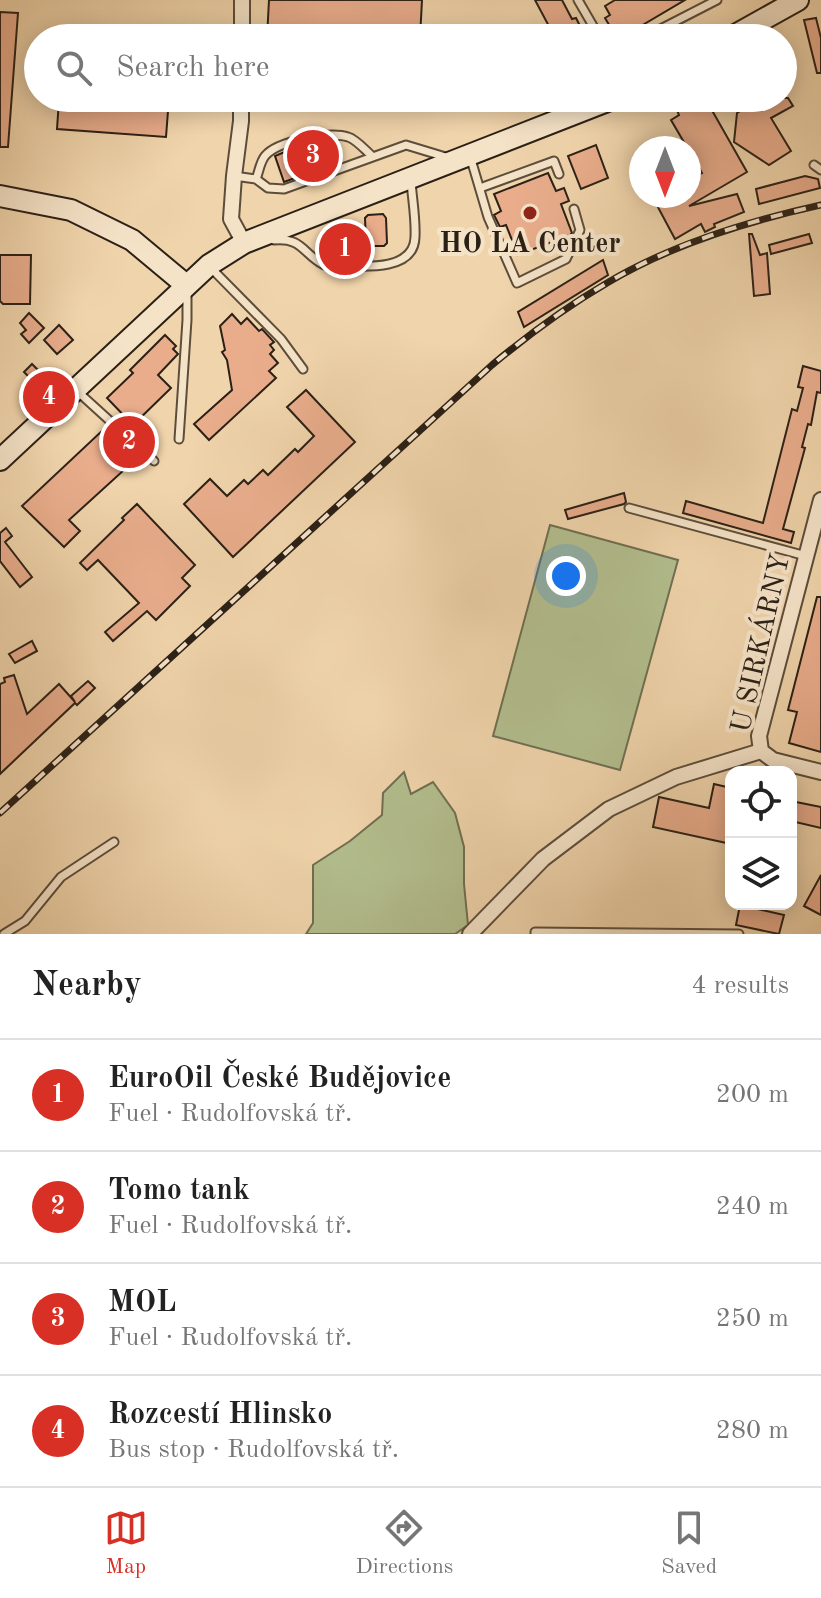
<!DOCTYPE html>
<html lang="en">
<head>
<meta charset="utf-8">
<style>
	body { margin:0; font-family:"Old Standard TT",serif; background:#f2f2f2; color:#222 }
	.controls { position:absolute; right:24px; bottom:24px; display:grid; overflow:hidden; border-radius:16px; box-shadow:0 4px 20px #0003 }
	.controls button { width:72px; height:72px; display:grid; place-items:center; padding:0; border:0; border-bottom:2px solid #e0e0e0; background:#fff; color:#222; font:40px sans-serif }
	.compass { position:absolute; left:629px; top:136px; width:72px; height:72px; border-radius:50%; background:#fff; box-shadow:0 4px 20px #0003; rotate:180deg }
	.you { position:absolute; left:566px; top:576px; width:28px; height:28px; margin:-20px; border:6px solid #fff; border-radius:50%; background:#1a73e8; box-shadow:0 0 0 12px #1a73e833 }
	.badge { display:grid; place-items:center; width:52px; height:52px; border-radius:50%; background:#d93025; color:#fff; font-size:26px; font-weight:700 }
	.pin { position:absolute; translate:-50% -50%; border:4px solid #fff; box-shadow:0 2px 8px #0006 }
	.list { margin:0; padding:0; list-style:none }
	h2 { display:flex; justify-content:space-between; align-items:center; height:104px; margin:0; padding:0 32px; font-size:34px }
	h2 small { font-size:26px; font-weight:400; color:#767676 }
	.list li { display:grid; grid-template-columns:52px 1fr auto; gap:24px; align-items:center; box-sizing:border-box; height:112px; padding:0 32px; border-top:2px solid #e0e0e0 }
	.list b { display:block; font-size:30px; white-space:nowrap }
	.list p { margin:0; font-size:26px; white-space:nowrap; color:#767676 }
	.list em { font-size:26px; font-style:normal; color:#767676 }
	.icon { flex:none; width:44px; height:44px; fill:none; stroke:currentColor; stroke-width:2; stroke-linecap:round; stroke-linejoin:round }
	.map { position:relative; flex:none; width:821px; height:934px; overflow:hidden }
	.search { position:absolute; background:#fff; box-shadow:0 4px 20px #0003; left:24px; right:24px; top:24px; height:88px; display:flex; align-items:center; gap:20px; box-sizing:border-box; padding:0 28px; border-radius:44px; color:#767676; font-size:30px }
	.sheet { height:552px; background:#fff }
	nav { display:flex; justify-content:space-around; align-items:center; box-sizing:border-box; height:112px; border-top:2px solid #e0e0e0; background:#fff; font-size:22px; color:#767676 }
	nav a { display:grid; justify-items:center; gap:4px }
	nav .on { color:#d93025 }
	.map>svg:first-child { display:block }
	.green { fill:#b3be8e; stroke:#6f6f52; stroke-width:2 }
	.building { fill:#e9ad8c; stroke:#2b2016; stroke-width:2 }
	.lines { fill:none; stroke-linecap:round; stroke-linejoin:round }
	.lane-casing { stroke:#5c4d3b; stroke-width:11 }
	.street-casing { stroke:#5c4d3b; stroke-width:18 }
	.secondary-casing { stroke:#2b2016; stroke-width:24 }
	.lane { stroke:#f5e3c8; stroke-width:7 }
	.street { stroke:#f5e3c8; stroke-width:14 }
	.secondary { stroke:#f5e3c8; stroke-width:20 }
	.rail-casing { stroke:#2b2016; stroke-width:7 }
	.rail { stroke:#f5e3c8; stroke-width:4; stroke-dasharray:12; stroke-linecap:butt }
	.poi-dot { fill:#8f2418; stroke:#f5e3c8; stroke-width:3 }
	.labels { text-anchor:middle; stroke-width:8; stroke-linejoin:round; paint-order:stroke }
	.poi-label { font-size:28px; font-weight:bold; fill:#2b2016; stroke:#f5e3c8 }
	.street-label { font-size:28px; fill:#2b2016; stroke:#f5e3c8 }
</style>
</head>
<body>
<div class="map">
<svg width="821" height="934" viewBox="0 0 821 934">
	<rect width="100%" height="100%" fill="#f0d4ab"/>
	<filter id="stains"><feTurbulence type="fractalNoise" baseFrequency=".0025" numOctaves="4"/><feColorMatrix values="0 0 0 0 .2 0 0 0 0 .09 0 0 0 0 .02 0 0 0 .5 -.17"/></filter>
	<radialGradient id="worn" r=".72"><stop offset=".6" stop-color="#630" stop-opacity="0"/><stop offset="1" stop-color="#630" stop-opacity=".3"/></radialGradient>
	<g class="green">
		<polygon points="550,525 678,560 620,770 493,736"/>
		<polygon points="404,772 411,794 433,782 455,813 464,847 464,884 468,925 455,934 306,934 313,923 313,865 350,841 382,815 383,793"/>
	</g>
	<g class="building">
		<polygon points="269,0 422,0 420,38 267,38"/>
		<polygon points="535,0 562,0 572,19 576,18 586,38 536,38 551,30"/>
		<polygon points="615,0 685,0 624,36 617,25 611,28 605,18 610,15 605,6"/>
		<polygon points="0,12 18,13 8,147 0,147"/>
		<polygon points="816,18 821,38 821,73 817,73 804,20"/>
		<polygon points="108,26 165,30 165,38 107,38"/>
		<polygon points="78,98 169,98 166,137 57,129 59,100 78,101"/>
		<polygon points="672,98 705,98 747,172 689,206 737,194 744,212 714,224 715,227 705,232 701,224 675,239 652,196 689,196 689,179 702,173 671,120 679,115"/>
		<polygon points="763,98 788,98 793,106 771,118 791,151 769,165 734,142 737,113"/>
		<polygon points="329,142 337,163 284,182 275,156 294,148"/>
		<polygon points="596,145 608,178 581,189 568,156"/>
		<polygon points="548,173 556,191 564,188 569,201 561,204 572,233 570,235 518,255 506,225 500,227 494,215 501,211 494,194"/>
		<polygon points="805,176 818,179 820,188 759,204 756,189"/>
		<polygon points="383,214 386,218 387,243 384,246 369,246 366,243 365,218 368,215"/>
		<polygon points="336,227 348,227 351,229 352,260 333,259 333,230"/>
		<polygon points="749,234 752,234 760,255 767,253 770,294 754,296"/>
		<polygon points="809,234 812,243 771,254 769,245"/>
		<polygon points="0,255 31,255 30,304 3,304 0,301"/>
		<polygon points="603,260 608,275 524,327 518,312"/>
		<polygon points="29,313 44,328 29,343 21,334 26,330 20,323"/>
		<polygon points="232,314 241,324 247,318 259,331 262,329 274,342 270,345 274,350 270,354 278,363 269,371 276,378 209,440 194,424 232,390 227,360 222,352 225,350 220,326"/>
		<polygon points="59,325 73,340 57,354 44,340"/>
		<polygon points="165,335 176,346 173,349 178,354 158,375 171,388 133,425 107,398 133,373 130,370"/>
		<polygon points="32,364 52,384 44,392 24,372"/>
		<polygon points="803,366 821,371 821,393 817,392 811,425 808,424 802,447 805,448 783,529 794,532 791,543 683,513 686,501 763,523 792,409 797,411 803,388 798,387"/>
		<polygon points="306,390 355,442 233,557 184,504 210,479 227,496 244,480 248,484 263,470 268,475 295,449 298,452 314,436 287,407"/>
		<polygon points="105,428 122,444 123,441 133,450 131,455 135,460 69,520 80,531 64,547 22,506"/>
		<polygon points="624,493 626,502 624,504 568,519 565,510"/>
		<polygon points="137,504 195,565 182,578 190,586 156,620 147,611 113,641 105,632 139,603 98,560 87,570 80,563 124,520 122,518"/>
		<polygon points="6,528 12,536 5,542 32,577 20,587 0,561 0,533"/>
		<polygon points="817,597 821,597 821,752 789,743 797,712 788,710"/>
		<polygon points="32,641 37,651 15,663 9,654"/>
		<polygon points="14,675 27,714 59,684 75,702 71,696 88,681 95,688 77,705 75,703 0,774 0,684 5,682 4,678"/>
		<polygon points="714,784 731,788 731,844 653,827 659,797 709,808"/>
		<polygon points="791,801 821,807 821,828 791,821"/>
		<polygon points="821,875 821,915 804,906"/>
		<polygon points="740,905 784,915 779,934 736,925"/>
	</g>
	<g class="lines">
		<g class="lane-casing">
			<g id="lane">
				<polyline points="578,0 600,38"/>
				<polyline points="643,38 717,0"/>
				<polyline points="470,156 488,217 517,283 566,259 580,230 574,209"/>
				<polyline points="814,165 821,170"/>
				<polyline points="234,176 256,179 268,188 284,189 406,145 449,158"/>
				<path d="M 256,179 C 259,172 260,162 265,156 C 277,141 330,131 348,137 C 356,139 366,151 372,156"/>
				<polyline points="480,188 554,161 559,174"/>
				<path d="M 274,240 C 302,237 303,254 324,265 C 351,265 414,276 415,237 C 416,218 412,198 411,180"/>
				<polyline points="210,267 281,339 303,369"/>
				<polyline points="77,391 154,461"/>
				<polyline points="179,439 187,320 187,291"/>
				<polyline points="629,508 806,556"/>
				<polyline points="4,934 25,921 61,877 114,842"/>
				<polyline points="535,934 535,932 739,934"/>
			</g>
		</g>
		<g class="street-casing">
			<g id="street">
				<polyline points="242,38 242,0"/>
				<polyline points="241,98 241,121 234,176 231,219 244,243"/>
				<polyline points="821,500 759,736 761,751 773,760 821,772"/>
				<polyline points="470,934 543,859 609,809 676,777 761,751"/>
			</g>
		</g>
		<g class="secondary-casing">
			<g id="secondary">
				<polyline points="730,38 798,0"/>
				<polyline points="0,196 71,210 132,240 186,285"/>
				<polyline points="0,460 209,265 244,243 615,98"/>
			</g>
		</g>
		<use href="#lane" class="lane"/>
		<use href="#street" class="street"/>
		<use href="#secondary" class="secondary"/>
		<g class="rail-casing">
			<path id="rail" d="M 0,813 L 492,365 C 528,335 566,307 607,283 C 672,244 748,221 821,205"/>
		</g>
		<use href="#rail" class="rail"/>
	</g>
	<circle class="poi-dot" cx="530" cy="213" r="8"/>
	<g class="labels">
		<g class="poi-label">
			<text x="530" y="252">HO LA Center</text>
		</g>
		<g class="street-label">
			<text transform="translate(759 643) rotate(-77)" y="10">U SIRKÁRNY</text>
		</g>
	</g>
	<rect width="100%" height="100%" filter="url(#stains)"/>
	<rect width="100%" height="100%" fill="url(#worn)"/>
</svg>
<div class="controls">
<button><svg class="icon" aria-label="locate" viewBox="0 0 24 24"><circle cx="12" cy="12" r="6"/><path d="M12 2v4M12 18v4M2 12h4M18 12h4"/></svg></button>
<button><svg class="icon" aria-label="layers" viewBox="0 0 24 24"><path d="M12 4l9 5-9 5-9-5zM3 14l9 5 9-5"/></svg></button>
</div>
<svg class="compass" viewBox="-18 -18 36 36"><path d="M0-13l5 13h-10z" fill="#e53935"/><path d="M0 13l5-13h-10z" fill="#767676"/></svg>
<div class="you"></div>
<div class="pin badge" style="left:345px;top:249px">1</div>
<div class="pin badge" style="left:129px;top:442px">2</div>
<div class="pin badge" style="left:313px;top:156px">3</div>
<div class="pin badge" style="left:49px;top:397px">4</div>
<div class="search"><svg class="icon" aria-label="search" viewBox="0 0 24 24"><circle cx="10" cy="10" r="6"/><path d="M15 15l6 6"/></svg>Search here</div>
</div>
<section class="sheet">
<h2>Nearby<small>4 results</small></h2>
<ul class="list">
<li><span class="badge">1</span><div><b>EuroOil České Budějovice</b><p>Fuel · Rudolfovská tř.</p></div><em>200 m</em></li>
<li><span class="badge">2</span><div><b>Tomo tank</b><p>Fuel · Rudolfovská tř.</p></div><em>240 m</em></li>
<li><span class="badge">3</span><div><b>MOL</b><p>Fuel · Rudolfovská tř.</p></div><em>250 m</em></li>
<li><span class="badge">4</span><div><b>Rozcestí Hlinsko</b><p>Bus stop · Rudolfovská tř.</p></div><em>280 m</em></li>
</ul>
</section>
<nav>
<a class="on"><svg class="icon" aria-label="map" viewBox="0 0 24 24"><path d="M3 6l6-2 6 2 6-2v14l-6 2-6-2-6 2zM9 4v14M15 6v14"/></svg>Map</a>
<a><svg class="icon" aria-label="directions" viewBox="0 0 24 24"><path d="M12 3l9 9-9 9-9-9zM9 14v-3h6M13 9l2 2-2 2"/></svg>Directions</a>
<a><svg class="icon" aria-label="saved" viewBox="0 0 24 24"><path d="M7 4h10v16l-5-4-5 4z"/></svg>Saved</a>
</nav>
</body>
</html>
